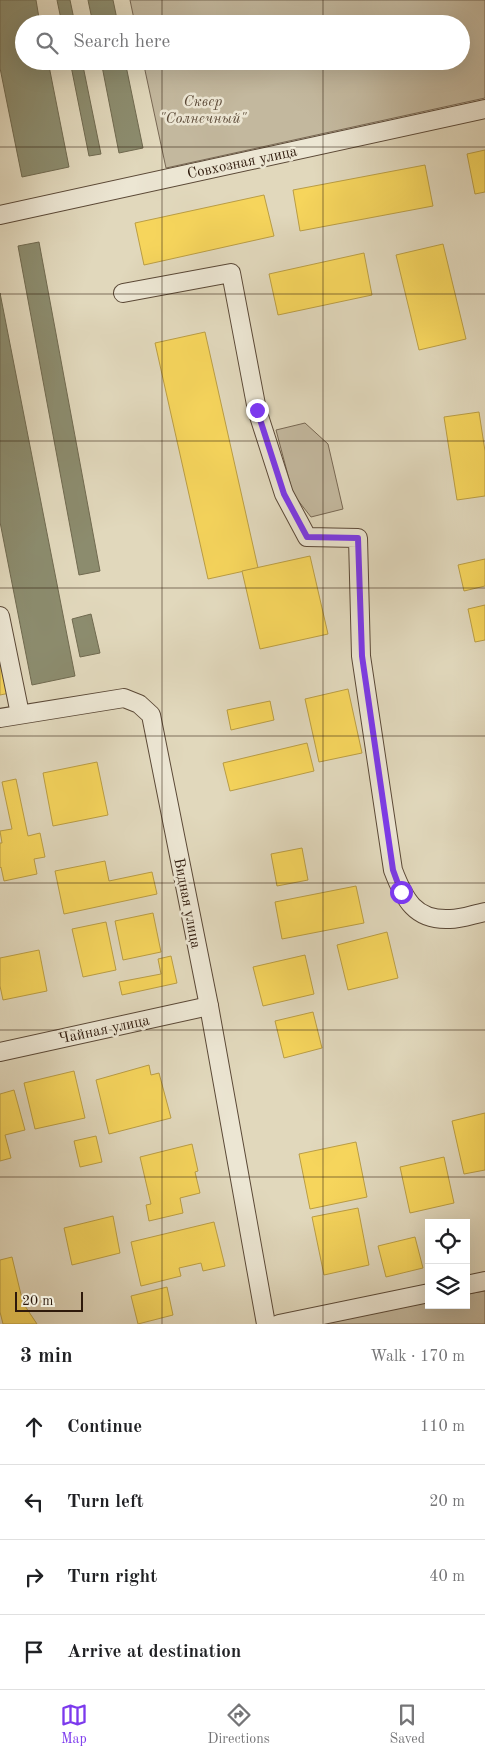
<!DOCTYPE html>
<html lang="en">
<head>
<meta charset="utf-8">
<style>
	body { margin:0; font-family:"Old Standard TT",serif; background:#f6f6f6; color:#202124 }
	.controls { position:absolute; right:15px; bottom:15px; display:grid; overflow:hidden; border-radius:0px; box-shadow:0 5px 20px #0002 }
	.controls button { width:45px; height:45px; display:grid; place-items:center; padding:0; border:0; border-bottom:1px solid #e0e0e0; background:#fff; color:#202124; font:25px sans-serif }
	.scale { position:absolute; left:15px; bottom:12px; width:68px; box-sizing:border-box; padding-left:5px; border:2px solid #2e190b; border-top:0; font-size:14px; line-height:18px; white-space:nowrap; color:#2e190b; -webkit-text-stroke:4px #ece6d3; paint-order:stroke }
	.stop { position:absolute; width:15px; height:15px; margin:-11px; border:4px solid #7c3aed; border-radius:50%; background:#fff }
	.stop.end { background:#7c3aed; border-color:#fff; box-shadow:0 1px 5px #0008 }
	.list { margin:0; padding:0; list-style:none }
	h2 { display:flex; justify-content:space-between; align-items:center; height:65px; margin:0; padding:0 20px; font-size:21px }
	h2 small { font-size:16px; font-weight:400; color:#757577 }
	.list li { display:grid; grid-template-columns:32px 1fr auto; gap:15px; align-items:center; box-sizing:border-box; height:75px; padding:0 20px; border-top:1px solid #e0e0e0 }
	.list b { display:block; font-size:19px; white-space:nowrap }
	.list em { font-size:16px; font-style:normal; color:#757577 }
	.icon { flex:none; width:28px; height:28px; fill:none; stroke:currentColor; stroke-width:2; stroke-linecap:round; stroke-linejoin:round }
	.map { position:relative; flex:none; width:485px; height:1324px; overflow:hidden }
	.search { position:absolute; background:#fff; box-shadow:0 5px 20px #0002; left:15px; right:15px; top:15px; height:55px; display:flex; align-items:center; gap:12px; box-sizing:border-box; padding:0 18px; border-radius:28px; color:#757577; font-size:19px }
	.sheet { height:365px; background:#fff }
	nav { display:flex; justify-content:space-around; align-items:center; box-sizing:border-box; height:70px; border-top:1px solid #e0e0e0; background:#fff; font-size:14px; color:#757577 }
	nav a { display:grid; justify-items:center; gap:2px }
	nav .on { color:#7c3aed }
	.map>svg:first-child { display:block }
	.green { fill:#c3b89e; stroke:#786854 }
	.homes { fill:#f6d55c; stroke:#ba9d44 }
	.industry { fill:#8c8c6e; stroke:#706a50 }
	.lines { fill:none; stroke-linecap:round; stroke-linejoin:round }
	.minor-casing { stroke:#5b4937; stroke-width:20 }
	.minor { stroke:#ece6d3; stroke-width:18 }
	.route { stroke:#7c3aed; stroke-width:6 }
	.grid { fill:none; stroke:#2e190b; stroke-width:1; stroke-opacity:0.55 }
	.labels { text-anchor:middle; stroke-width:5; stroke-linejoin:round; paint-order:stroke }
	.park-label { font-size:15px; font-style:italic; fill:#5b4937; stroke:#ece6d3 }
	.street-label { font-size:15px; fill:#2e190b; stroke:#ece6d3 }
</style>
</head>
<body>
<div class="map">
<svg width="485" height="1324" viewBox="0 0 485 1324">
	<rect width="100%" height="100%" fill="#e1d8bc"/>
	<filter id="stains"><feTurbulence type="fractalNoise" baseFrequency=".004" numOctaves="4"/><feColorMatrix values="0 0 0 0 .2 0 0 0 0 .09 0 0 0 0 .02 0 0 0 .5 -.17"/></filter>
	<radialGradient id="worn" r=".72"><stop offset=".6" stop-color="#630" stop-opacity="0"/><stop offset="1" stop-color="#630" stop-opacity=".3"/></radialGradient>
	<g class="green">
		<polygon points="130,0 485,0 485,98 166,168 143,61 461,61 461,24 135,24"/>
		<polygon points="305,423 328,444 343,509 311,517 293,494 276,430"/>
		<polygon points="485,1291 485,1324 323,1324 429,1302 429,1305 466,1305 466,1294"/>
	</g>
	<g class="homes">
		<polygon points="485,150 485,192 475,194 467,154"/>
		<polygon points="425,165 433,206 300,231 293,190"/>
		<polygon points="264,195 274,236 144,265 135,223"/>
		<polygon points="443,244 466,339 419,350 396,255"/>
		<polygon points="364,253 372,295 278,315 269,274"/>
		<polygon points="205,332 258,568 208,579 155,343"/>
		<polygon points="479,412 485,451 485,496 457,500 444,417"/>
		<polygon points="310,556 328,634 260,649 242,571"/>
		<polygon points="485,559 485,586 464,591 458,565"/>
		<polygon points="485,605 485,640 475,642 468,609"/>
		<polygon points="2,661 10,693 0,695 0,662"/>
		<polygon points="348,689 362,753 319,762 305,699"/>
		<polygon points="270,701 274,720 231,730 227,710"/>
		<polygon points="307,743 314,771 230,791 223,763"/>
		<polygon points="97,762 108,815 53,826 43,773"/>
		<polygon points="16,779 28,836 40,833 45,857 34,859 37,874 4,881 1,867 0,868 0,843 2,843 0,831 12,829 2,782"/>
		<polygon points="302,848 308,880 277,886 271,854"/>
		<polygon points="105,861 109,881 152,872 157,894 64,914 55,871"/>
		<polygon points="356,886 364,923 282,939 275,902"/>
		<polygon points="153,913 161,952 123,960 115,921"/>
		<polygon points="106,922 116,970 83,977 72,929"/>
		<polygon points="387,932 398,978 348,990 337,945"/>
		<polygon points="39,950 47,991 3,1000 0,986 0,958"/>
		<polygon points="305,955 314,994 263,1006 253,967"/>
		<polygon points="171,956 177,983 122,995 119,982 161,974 158,959"/>
		<polygon points="313,1012 322,1048 284,1058 275,1021"/>
		<polygon points="149,1065 151,1075 159,1073 171,1118 109,1134 96,1080"/>
		<polygon points="74,1071 85,1118 35,1129 24,1083"/>
		<polygon points="14,1090 25,1130 5,1135 11,1158 0,1161 0,1094"/>
		<polygon points="485,1113 485,1170 464,1174 452,1121"/>
		<polygon points="96,1136 102,1162 80,1167 74,1141"/>
		<polygon points="356,1142 367,1197 310,1209 299,1154"/>
		<polygon points="192,1144 198,1171 195,1172 200,1193 180,1198 183,1213 149,1221 146,1205 151,1204 140,1157"/>
		<polygon points="444,1157 454,1203 410,1213 400,1167"/>
		<polygon points="358,1208 369,1265 324,1275 312,1217"/>
		<polygon points="113,1216 120,1253 72,1265 64,1228"/>
		<polygon points="214,1222 225,1266 203,1271 201,1263 179,1268 181,1276 141,1286 131,1242"/>
		<polygon points="415,1237 423,1268 386,1277 378,1246"/>
		<polygon points="12,1257 23,1303 37,1324 3,1324 0,1312 0,1260"/>
		<polygon points="167,1287 173,1315 138,1324 131,1296"/>
	</g>
	<g class="industry">
		<polygon points="0,0 36,0 40,24 24,24 24,61 48,61 69,167 22,177 0,68"/>
		<polygon points="57,0 70,0 75,24 62,24"/>
		<polygon points="88,0 113,0 118,24 93,24"/>
		<polygon points="70,61 82,61 101,154 89,156"/>
		<polygon points="101,61 125,61 143,148 119,153"/>
		<polygon points="39,242 100,571 79,575 18,246"/>
		<polygon points="0,293 75,676 32,685 0,522"/>
		<polygon points="91,614 100,653 80,657 72,619"/>
	</g>
	<g class="lines">
		<g class="minor-casing">
			<g id="minor">
				<polyline points="0,215 485,109"/>
				<path d="M 123,293 L 231,273 L 257,410 L 284,494 L 307,537 L 358,538 L 361,656 L 393,870 C 404,899 415,921 450,919 C 462,919 474,914 485,912"/>
				<polyline points="0,616 20,714"/>
				<polyline points="0,718 124,698 139,704 151,715 209,1006 266,1324"/>
				<polyline points="0,1052 209,1006"/>
				<polyline points="466,1285 485,1281"/>
				<polyline points="279,1324 429,1293"/>
			</g>
		</g>
		<use href="#minor" class="minor"/>
	</g>
	<g class="lines">
		<polyline class="route" points="257,410 284,494 307,537 358,538 362,656 393,870 401,892"/>
	</g>
	<path class="grid" d="M 162,0 L 162,24M 323,0 L 323,24M 162,61 L 162,1324M 323,61 L 323,1324M 0,147 L 485,147M 0,294 L 485,294M 0,441 L 485,441M 0,588 L 485,588M 0,736 L 485,736M 0,883 L 485,883M 0,1030 L 485,1030M 0,1177 L 485,1177"/>
	<g class="labels">
		<g class="park-label">
			<text x="203" y="106">Сквер<tspan x="203" dy="17">"Солнечный"</tspan></text>
		</g>
		<g class="street-label">
			<text transform="translate(242 162) rotate(-12)" y="5">Совхозная улица</text>
			<text transform="translate(188 903) rotate(79)" y="5">Видная улица</text>
			<text transform="translate(104 1029) rotate(-12)" y="5">Чайная улица</text>
		</g>
	</g>
	<rect width="100%" height="100%" filter="url(#stains)"/>
	<rect width="100%" height="100%" fill="url(#worn)"/>
</svg>
<div class="controls">
<button><svg class="icon" aria-label="locate" viewBox="0 0 24 24"><circle cx="12" cy="12" r="6"/><path d="M12 2v4M12 18v4M2 12h4M18 12h4"/></svg></button>
<button><svg class="icon" aria-label="layers" viewBox="0 0 24 24"><path d="M12 4l9 5-9 5-9-5zM3 14l9 5 9-5"/></svg></button>
</div>
<div class="scale">20 m</div>
<div class="stop" style="left:401px;top:892px"></div>
<div class="stop end" style="left:257px;top:410px"></div>
<div class="search"><svg class="icon" aria-label="search" viewBox="0 0 24 24"><circle cx="10" cy="10" r="6"/><path d="M15 15l6 6"/></svg>Search here</div>
</div>
<section class="sheet">
<h2>3 min<small>Walk · 170 m</small></h2>
<ul class="list">
<li><svg class="icon" aria-label="ahead" viewBox="0 0 24 24"><path d="M12 20V5M6 11l6-6 6 6"/></svg><div><b>Continue</b></div><em>110 m</em></li>
<li><svg class="icon" aria-label="left" viewBox="0 0 24 24"><path d="M17 20v-9H6M10 6l-5 5 5 5"/></svg><div><b>Turn left</b></div><em>20 m</em></li>
<li><svg class="icon" aria-label="right" viewBox="0 0 24 24"><path d="M7 20v-9h11M14 6l5 5-5 5"/></svg><div><b>Turn right</b></div><em>40 m</em></li>
<li><svg class="icon" aria-label="arrive" viewBox="0 0 24 24"><path d="M6 21V4h12l-3 4 3 4H6"/></svg><div><b>Arrive at destination</b></div></li>
</ul>
</section>
<nav>
<a class="on"><svg class="icon" aria-label="map" viewBox="0 0 24 24"><path d="M3 6l6-2 6 2 6-2v14l-6 2-6-2-6 2zM9 4v14M15 6v14"/></svg>Map</a>
<a><svg class="icon" aria-label="directions" viewBox="0 0 24 24"><path d="M12 3l9 9-9 9-9-9zM9 14v-3h6M13 9l2 2-2 2"/></svg>Directions</a>
<a><svg class="icon" aria-label="saved" viewBox="0 0 24 24"><path d="M7 4h10v16l-5-4-5 4z"/></svg>Saved</a>
</nav>
</body>
</html>
